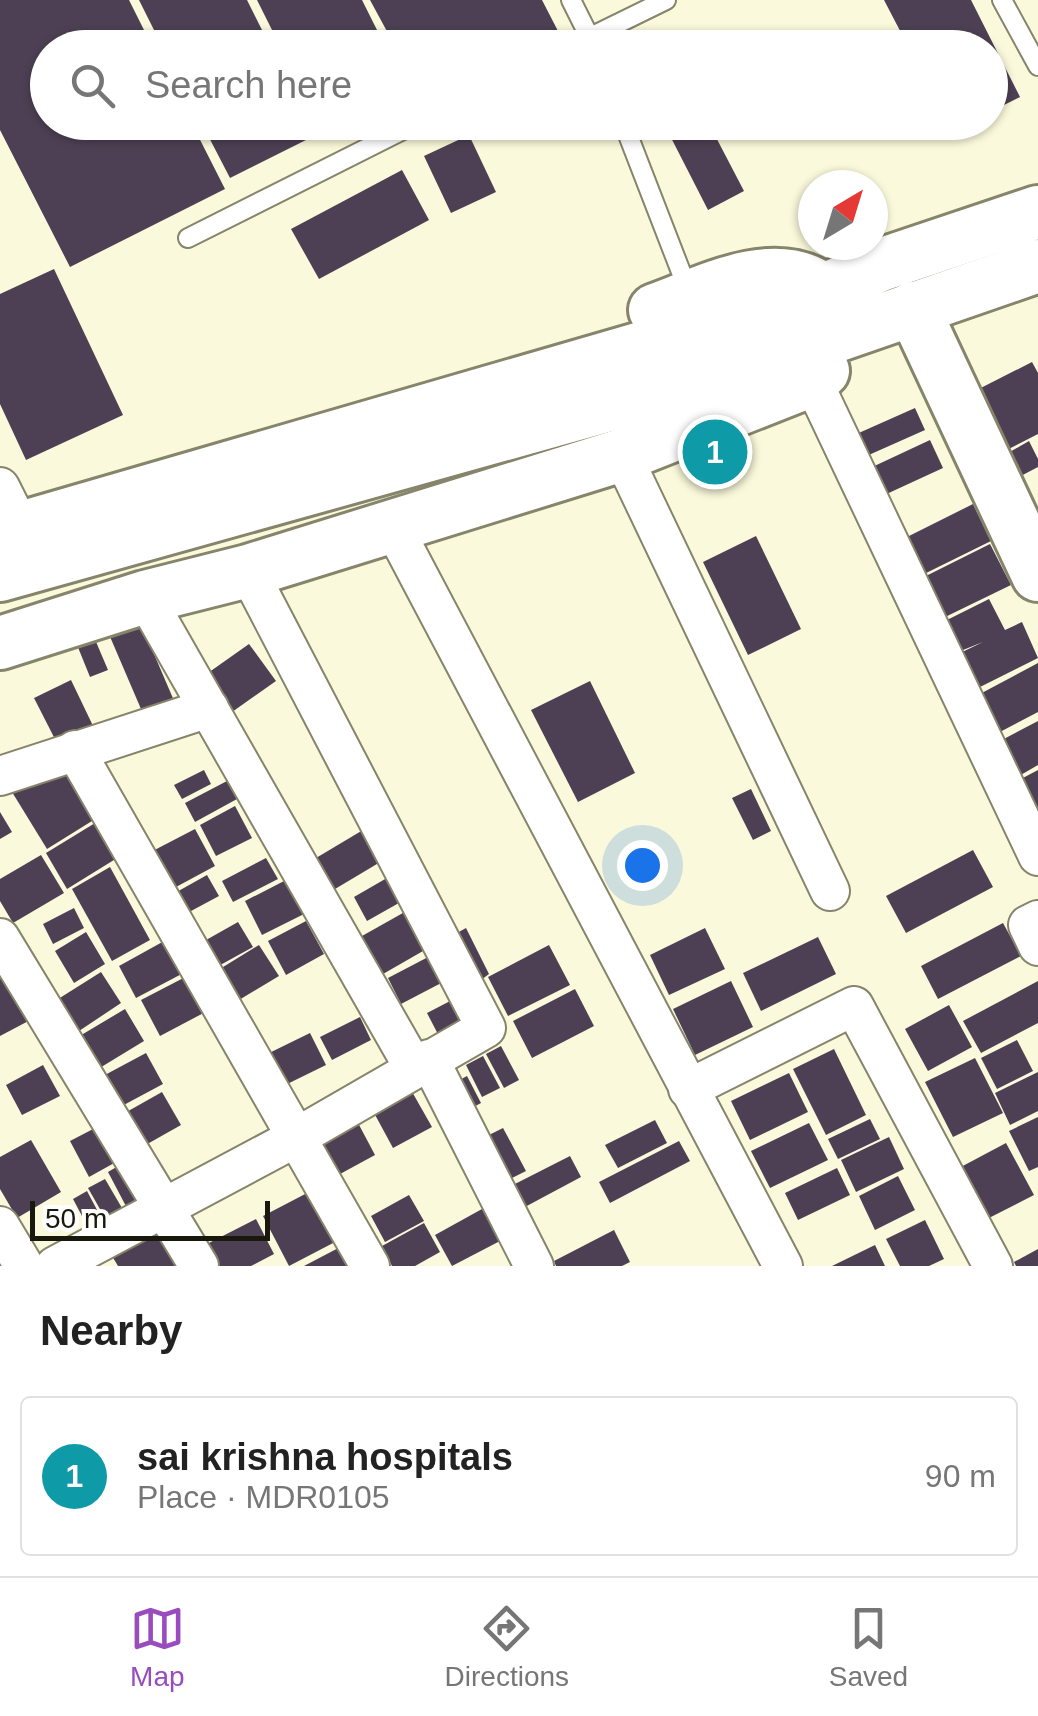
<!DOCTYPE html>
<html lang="en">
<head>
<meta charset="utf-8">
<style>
	body { margin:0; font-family:Helvetica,sans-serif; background:#f2f2f2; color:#222 }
	.compass { position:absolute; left:798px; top:170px; width:90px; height:90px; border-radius:50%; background:#fff; box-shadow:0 2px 8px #0004; rotate:38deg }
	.scale { position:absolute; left:30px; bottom:25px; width:240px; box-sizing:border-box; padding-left:10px; border:5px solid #18180d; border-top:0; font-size:28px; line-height:35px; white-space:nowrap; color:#18180d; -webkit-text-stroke:8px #fff; paint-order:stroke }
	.you { position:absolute; left:642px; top:865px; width:35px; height:35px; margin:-25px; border:8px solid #fff; border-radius:50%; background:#1a73e8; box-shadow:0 0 0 15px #1a73e833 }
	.badge { display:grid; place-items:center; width:65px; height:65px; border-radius:50%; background:#994cbd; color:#fff; font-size:32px; font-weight:700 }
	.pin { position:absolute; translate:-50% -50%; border:5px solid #fff; box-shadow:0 2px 10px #0006 }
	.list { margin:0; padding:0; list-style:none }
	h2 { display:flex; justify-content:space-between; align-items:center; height:130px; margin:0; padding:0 40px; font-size:42px }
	h2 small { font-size:32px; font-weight:400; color:#767676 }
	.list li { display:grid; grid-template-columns:65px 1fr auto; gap:30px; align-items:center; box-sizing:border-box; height:160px; margin:0 20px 20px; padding:0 20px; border:2px solid #e0e0e0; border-radius:10px }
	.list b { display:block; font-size:38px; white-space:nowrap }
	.list p { margin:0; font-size:32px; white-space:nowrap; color:#767676 }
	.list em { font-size:32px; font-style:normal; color:#767676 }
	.icon { flex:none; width:55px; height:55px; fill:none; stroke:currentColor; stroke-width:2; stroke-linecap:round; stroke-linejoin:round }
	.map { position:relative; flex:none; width:1038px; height:1266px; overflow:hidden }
	.search { position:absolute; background:#fff; box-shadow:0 2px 8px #0004; left:30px; right:30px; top:30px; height:110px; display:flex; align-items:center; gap:25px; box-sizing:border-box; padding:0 35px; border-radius:55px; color:#767676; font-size:38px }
	.sheet { height:310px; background:#fff }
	nav { display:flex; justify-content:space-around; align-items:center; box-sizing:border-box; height:140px; border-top:2px solid #e0e0e0; background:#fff; font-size:28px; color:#767676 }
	nav a { display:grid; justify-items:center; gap:5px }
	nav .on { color:#994cbd }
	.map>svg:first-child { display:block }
	.building { fill:#4d4054 }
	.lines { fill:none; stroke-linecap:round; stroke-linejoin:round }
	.lane-casing { stroke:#86846a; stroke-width:22 }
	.street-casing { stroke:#86846a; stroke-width:42 }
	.secondary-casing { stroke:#86846a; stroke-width:58 }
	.lane { stroke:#fff; stroke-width:18 }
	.street { stroke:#fff; stroke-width:38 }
	.secondary { stroke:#fff; stroke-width:52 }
</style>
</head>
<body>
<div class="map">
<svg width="1038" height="1266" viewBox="0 0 1038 1266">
	<rect width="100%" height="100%" fill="#faf9db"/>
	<g class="building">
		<polygon points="0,0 129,0 153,48 48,48 48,122 191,122 225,189 70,267 0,130"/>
		<polygon points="139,0 247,0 271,48 163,48"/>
		<polygon points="257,0 362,0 386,48 281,48"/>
		<polygon points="370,0 542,0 559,33 531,48 396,48"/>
		<polygon points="884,0 971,0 1020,97 990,112 990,48 909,48"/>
		<polygon points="201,122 310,122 316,135 230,178"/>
		<polygon points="319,122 348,122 325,134"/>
		<polygon points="663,122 708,122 744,191 708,210"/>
		<polygon points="469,135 496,192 451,213 424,156"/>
		<polygon points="402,170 429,220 319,279 291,229"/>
		<polygon points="54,269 123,415 26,460 0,404 0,294"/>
		<polygon points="1032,362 1038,373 1038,434 1001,453 969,394"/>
		<polygon points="915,408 925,430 862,458 852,436"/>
		<polygon points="726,429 740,456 705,476 690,449"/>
		<polygon points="930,440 943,468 880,497 868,469"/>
		<polygon points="1029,441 1038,459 1038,467 1015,479 1003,456"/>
		<polygon points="973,504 991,541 918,577 899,541"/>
		<polygon points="756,536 801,629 748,655 703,562"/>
		<polygon points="990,544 1011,585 941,619 920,579"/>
		<polygon points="989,599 1005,630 1022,622 1038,658 974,690 956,655 983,642 958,652 943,622"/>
		<polygon points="139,619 175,703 144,716 108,632"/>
		<polygon points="88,623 108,670 90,677 71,630"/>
		<polygon points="249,644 276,681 225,717 198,680"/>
		<polygon points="1038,663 1038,712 998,733 978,695"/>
		<polygon points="71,680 95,730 59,747 34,698"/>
		<polygon points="590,681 635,773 578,802 531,710"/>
		<polygon points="1038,721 1038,765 1019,776 1000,741"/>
		<polygon points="66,760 100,816 47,849 12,792"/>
		<polygon points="204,770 211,784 182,799 174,785"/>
		<polygon points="1038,770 1038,811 1021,779"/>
		<polygon points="227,781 237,799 195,822 185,803"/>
		<polygon points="751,789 771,831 753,840 732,798"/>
		<polygon points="235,806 252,838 216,856 200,825"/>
		<polygon points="0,812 12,832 0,839"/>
		<polygon points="100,820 122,855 67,889 46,853"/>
		<polygon points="368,827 387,858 330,892 311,861"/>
		<polygon points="195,829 215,866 163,894 143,856"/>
		<polygon points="973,850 993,887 906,933 886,896"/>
		<polygon points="41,855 64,893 13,923 0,901 0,879"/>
		<polygon points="266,858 278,879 233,902 222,881"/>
		<polygon points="110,867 150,940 112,961 72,889"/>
		<polygon points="399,871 413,895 367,921 354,897"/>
		<polygon points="207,875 219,896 178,918 166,898"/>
		<polygon points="286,880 304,914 262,935 245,901"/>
		<polygon points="74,908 84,928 53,944 43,924"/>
		<polygon points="410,909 430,947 383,974 362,936"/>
		<polygon points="306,921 324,954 286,975 268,941"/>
		<polygon points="238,922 253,947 213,969 199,944"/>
		<polygon points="1003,923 1021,956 938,999 921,966"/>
		<polygon points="466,928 489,974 473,986 448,938"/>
		<polygon points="705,928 725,969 669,995 650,955"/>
		<polygon points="86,932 105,964 74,983 55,951"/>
		<polygon points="175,935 193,968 136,998 119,966"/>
		<polygon points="818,937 836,974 761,1011 743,973"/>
		<polygon points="259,945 279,976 229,1006 210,975"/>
		<polygon points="549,945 570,985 508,1016 488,977"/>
		<polygon points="432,955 445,981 401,1004 388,978"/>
		<polygon points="101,972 121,1003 76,1033 55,1001"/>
		<polygon points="195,972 213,1008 160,1036 141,1000"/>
		<polygon points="13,973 36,1017 0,1036 0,979"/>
		<polygon points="731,981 753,1027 695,1055 673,1009"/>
		<polygon points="1038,981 1038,1023 981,1053 963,1021"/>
		<polygon points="575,989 594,1026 532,1058 513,1021"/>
		<polygon points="456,998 470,1025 441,1040 427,1013"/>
		<polygon points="949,1005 972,1047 928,1071 905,1029"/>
		<polygon points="125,1009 144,1041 98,1069 78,1037"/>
		<polygon points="360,1017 371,1040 332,1060 320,1037"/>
		<polygon points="310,1033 326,1065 277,1089 261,1057"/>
		<polygon points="1017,1040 1033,1071 997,1089 981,1058"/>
		<polygon points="501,1046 519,1080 504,1088 486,1054"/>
		<polygon points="834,1049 866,1115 826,1135 793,1069"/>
		<polygon points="146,1053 163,1084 120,1107 103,1076"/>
		<polygon points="483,1056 500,1088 482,1097 466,1065"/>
		<polygon points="975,1058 1003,1113 953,1137 925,1082"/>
		<polygon points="43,1065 60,1096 22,1115 6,1085"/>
		<polygon points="1038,1072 1038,1111 1010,1125 995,1093"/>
		<polygon points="789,1073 808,1112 750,1140 731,1101"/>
		<polygon points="467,1076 481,1103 464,1112 450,1085"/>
		<polygon points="411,1090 432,1127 393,1148 373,1111"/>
		<polygon points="162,1092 181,1125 142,1147 123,1114"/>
		<polygon points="1038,1117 1038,1167 1029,1171 1009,1131"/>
		<polygon points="870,1119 880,1139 838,1159 828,1139"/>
		<polygon points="655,1120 667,1143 618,1168 605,1145"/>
		<polygon points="358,1123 375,1155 329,1180 312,1148"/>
		<polygon points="809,1123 828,1160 770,1188 751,1151"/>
		<polygon points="97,1127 116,1162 89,1177 70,1141"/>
		<polygon points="503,1128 526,1171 504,1182 481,1139"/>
		<polygon points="889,1137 904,1169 856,1192 841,1160"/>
		<polygon points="31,1140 61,1192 17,1218 0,1189 0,1157"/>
		<polygon points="679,1141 690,1161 610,1203 599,1182"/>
		<polygon points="1006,1143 1034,1195 987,1219 959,1168"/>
		<polygon points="570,1156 581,1177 523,1208 511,1186"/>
		<polygon points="125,1162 146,1200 128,1210 108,1172"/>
		<polygon points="837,1168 850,1195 798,1220 785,1193"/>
		<polygon points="898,1176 915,1210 875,1230 859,1196"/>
		<polygon points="105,1179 122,1208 105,1218 88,1188"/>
		<polygon points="87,1191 105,1225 91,1233 73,1199"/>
		<polygon points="309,1192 335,1242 289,1266 263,1216"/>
		<polygon points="409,1195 424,1221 385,1242 371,1216"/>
		<polygon points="482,1209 500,1241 452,1266 435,1235"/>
		<polygon points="256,1219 274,1254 251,1266 219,1266 207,1244"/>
		<polygon points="925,1220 944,1259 929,1266 900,1266 886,1239"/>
		<polygon points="424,1223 440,1252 415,1266 392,1266 382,1246"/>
		<polygon points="614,1230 630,1262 622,1266 556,1266 554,1261"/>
		<polygon points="156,1232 175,1266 118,1266 112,1256"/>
		<polygon points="346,1244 354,1266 304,1266"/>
		<polygon points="875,1245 885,1266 832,1266"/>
		<polygon points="1038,1249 1038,1266 1016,1266 1014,1262"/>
	</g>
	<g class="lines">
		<g class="lane-casing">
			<g id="lane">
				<polyline points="571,0 593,44"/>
				<polyline points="1002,0 1038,66"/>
				<polyline points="568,48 666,0"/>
				<polyline points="623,122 688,290"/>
				<polyline points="188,238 419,122"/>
			</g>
		</g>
		<g class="street-casing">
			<g id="street">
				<polyline points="812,380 1038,856"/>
				<polyline points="622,455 830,891"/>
				<polyline points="0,487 12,511"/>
				<polyline points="392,525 783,1266"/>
				<polyline points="145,597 414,1068"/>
				<polyline points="75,750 370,1266"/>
				<polyline points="0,776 209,708"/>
				<polyline points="1038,920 1028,925 1038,946"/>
				<polyline points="0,938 199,1266"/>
				<polyline points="429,1059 534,1266"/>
				<polyline points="688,1089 854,1006 993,1266"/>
				<polyline points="0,1226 24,1266"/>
				<polyline points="55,1266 297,1137 486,1028 248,571"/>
			</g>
		</g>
		<g class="secondary-casing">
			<g id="secondary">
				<polyline points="913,308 1038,575"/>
				<path d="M 655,310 C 703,293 766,258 814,284"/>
				<polyline points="0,534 745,318 825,290 880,265 1038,212"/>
				<polyline points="0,575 752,365 1038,266"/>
				<polyline points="0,643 145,597 248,571 622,455 812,380 823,371"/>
			</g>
		</g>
		<use href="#lane" class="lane"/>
		<use href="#street" class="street"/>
		<use href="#secondary" class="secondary"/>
	</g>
</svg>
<svg class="compass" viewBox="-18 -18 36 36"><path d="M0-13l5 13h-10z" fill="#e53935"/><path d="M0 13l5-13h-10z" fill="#767676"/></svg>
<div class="scale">50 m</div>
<div class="you"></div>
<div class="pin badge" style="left:715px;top:452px;background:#0f9aa8">1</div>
<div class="search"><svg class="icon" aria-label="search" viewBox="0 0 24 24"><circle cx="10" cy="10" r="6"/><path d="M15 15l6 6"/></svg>Search here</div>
</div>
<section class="sheet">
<h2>Nearby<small></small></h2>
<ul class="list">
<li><span class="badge" style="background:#0f9aa8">1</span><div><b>sai krishna hospitals</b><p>Place · MDR0105</p></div><em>90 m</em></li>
</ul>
</section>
<nav>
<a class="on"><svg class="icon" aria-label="map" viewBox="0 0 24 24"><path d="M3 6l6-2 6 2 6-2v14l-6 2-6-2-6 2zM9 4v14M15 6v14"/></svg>Map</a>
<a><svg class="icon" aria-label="directions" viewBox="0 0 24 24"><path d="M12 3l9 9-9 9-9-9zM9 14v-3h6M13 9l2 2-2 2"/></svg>Directions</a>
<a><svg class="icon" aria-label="saved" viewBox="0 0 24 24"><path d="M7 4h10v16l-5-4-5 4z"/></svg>Saved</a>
</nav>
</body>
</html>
